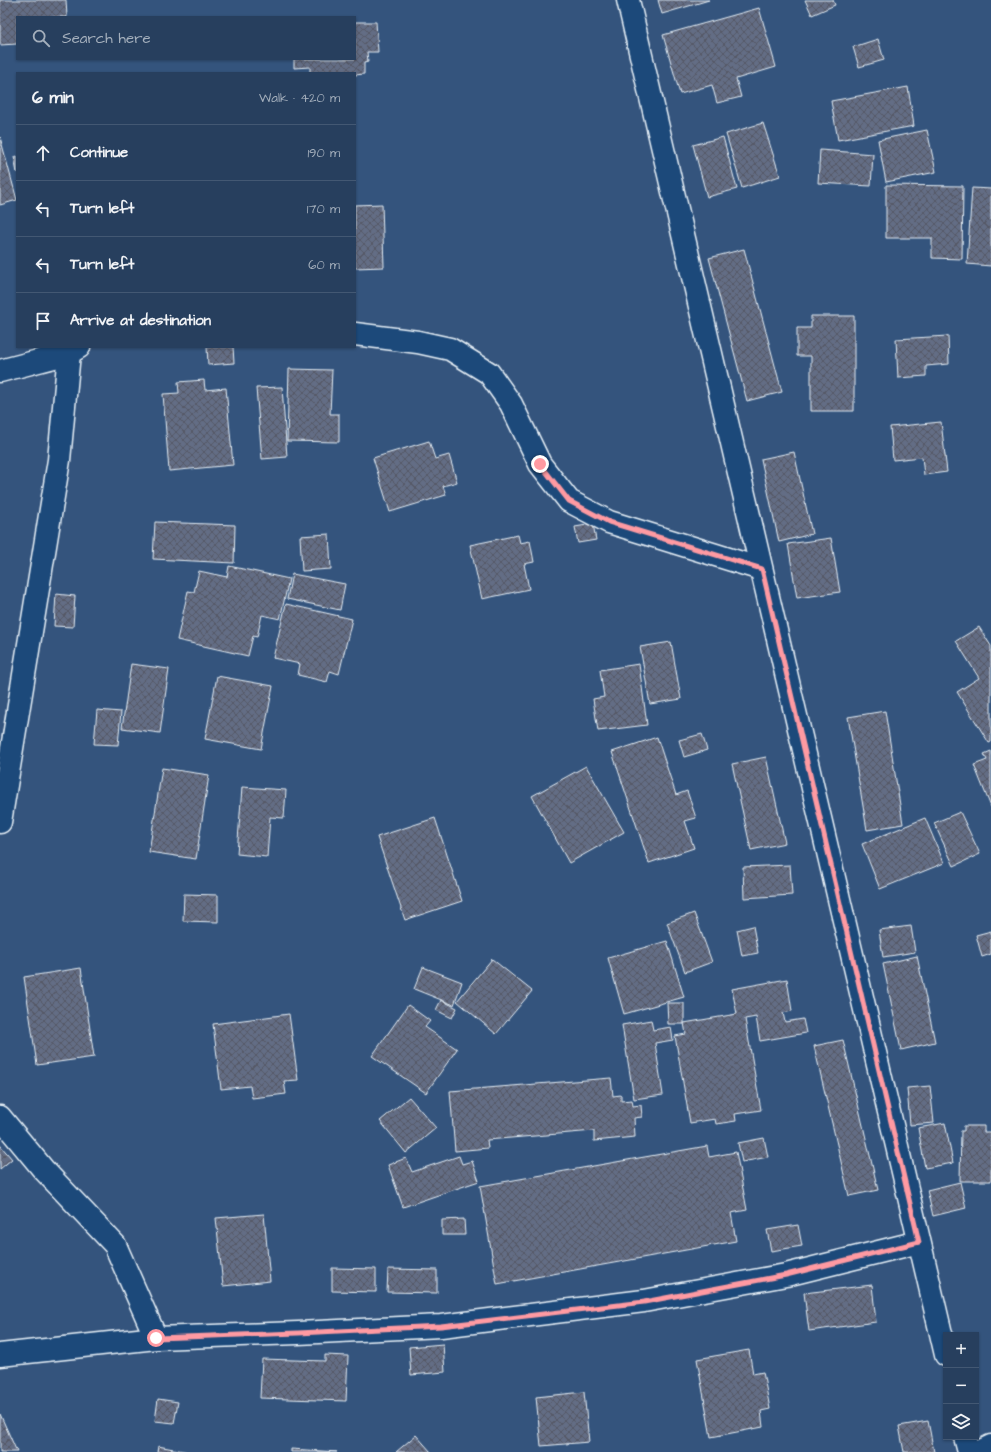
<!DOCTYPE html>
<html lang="en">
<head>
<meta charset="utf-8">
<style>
	body { margin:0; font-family:"Architects Daughter",sans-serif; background:#334a67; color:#f1f3f6 }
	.controls { position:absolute; right:12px; bottom:12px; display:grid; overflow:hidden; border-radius:0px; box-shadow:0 1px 3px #0004 }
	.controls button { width:36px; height:36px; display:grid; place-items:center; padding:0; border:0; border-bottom:1px solid #435873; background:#273f5e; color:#f1f3f6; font:20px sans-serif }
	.stop { position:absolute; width:12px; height:12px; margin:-9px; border:3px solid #ff9aa2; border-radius:50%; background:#fff }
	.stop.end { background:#ff9aa2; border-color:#fff; box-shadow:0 1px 4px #0008 }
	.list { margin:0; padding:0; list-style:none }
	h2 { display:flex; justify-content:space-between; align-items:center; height:52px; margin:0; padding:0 16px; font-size:17px }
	h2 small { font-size:13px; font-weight:400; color:#a4afbc }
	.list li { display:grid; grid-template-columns:26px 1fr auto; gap:12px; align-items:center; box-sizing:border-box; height:56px; padding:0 16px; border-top:1px solid #435873 }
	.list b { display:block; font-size:15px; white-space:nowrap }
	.list em { font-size:13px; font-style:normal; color:#a4afbc }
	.icon { flex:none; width:22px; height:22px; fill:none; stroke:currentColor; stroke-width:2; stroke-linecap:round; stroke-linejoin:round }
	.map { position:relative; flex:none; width:991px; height:1452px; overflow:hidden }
	.search { position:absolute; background:#273f5e; box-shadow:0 1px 3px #0004; left:16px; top:16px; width:340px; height:44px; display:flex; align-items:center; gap:10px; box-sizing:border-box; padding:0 14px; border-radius:0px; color:#a4afbc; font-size:15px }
	.panel { position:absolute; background:#273f5e; box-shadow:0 1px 3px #0004; left:16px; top:72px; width:340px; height:276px; border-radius:0px }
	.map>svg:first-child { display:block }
	.building { fill:url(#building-cross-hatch); stroke:#e8f1f8 }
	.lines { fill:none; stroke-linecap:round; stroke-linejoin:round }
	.minor-casing { stroke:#e8f1f8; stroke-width:25 }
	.major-casing { stroke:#e8f1f8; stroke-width:25 }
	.minor { stroke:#1f4a7a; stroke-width:22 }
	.major { stroke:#1f4a7a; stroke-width:22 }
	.route { stroke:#ff9aa2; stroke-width:5 }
</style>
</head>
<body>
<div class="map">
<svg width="991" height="1452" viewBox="0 0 991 1452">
	<defs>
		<pattern id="building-cross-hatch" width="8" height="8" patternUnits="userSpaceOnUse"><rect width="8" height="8" fill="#646d85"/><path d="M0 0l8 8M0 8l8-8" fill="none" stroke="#545965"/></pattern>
	</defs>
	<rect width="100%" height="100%" fill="#34547d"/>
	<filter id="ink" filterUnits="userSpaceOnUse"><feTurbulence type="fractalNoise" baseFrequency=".025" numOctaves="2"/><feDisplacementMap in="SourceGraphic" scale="8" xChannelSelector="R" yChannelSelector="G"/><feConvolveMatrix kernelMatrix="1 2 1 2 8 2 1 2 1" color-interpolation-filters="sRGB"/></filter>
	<g filter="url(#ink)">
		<g class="building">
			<polygon points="0,0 66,0 67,17 17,17 17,44 0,45"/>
			<polygon points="658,0 709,0 662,14"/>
			<polygon points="805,0 833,0 835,5 812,15"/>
			<polygon points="759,8 776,67 736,79 741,97 717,103 712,85 680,94 663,35"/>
			<polygon points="355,22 376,22 378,52 367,52 368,62 364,63 364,74 355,75 355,73 310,73 310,67 294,68 294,59 355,59"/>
			<polygon points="878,39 884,60 859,67 853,47"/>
			<polygon points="908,87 914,126 838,140 831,101"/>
			<polygon points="763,123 780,176 742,188 726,134"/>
			<polygon points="927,130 936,172 886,182 878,140"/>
			<polygon points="0,137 17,200 0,205"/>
			<polygon points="723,137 737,189 707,197 693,145"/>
			<polygon points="820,150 873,154 871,186 818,183"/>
			<polygon points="17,156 17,173 14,157"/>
			<polygon points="886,185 963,186 962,259 932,258 932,238 886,238"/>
			<polygon points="972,188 991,189 991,266 967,264"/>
			<polygon points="382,204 384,267 355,268 355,205"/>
			<polygon points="744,249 782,392 747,401 709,258"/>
			<polygon points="811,316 854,316 854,411 811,411 811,356 797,356 797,328 811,328"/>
			<polygon points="948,336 949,364 926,366 926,376 898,378 896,339"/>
			<polygon points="207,347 233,347 234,363 208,365"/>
			<polygon points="289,369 332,370 330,414 339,414 339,442 287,441"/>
			<polygon points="204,380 205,390 226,388 233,465 169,471 163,394 179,393 178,382"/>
			<polygon points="282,387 287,457 262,459 256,388"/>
			<polygon points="941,422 947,472 924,475 922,457 893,460 890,427"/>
			<polygon points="429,441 435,459 449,455 457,482 443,486 446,495 390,512 373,458"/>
			<polygon points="794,452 812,534 779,542 761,459"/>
			<polygon points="155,522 235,525 234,563 153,559"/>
			<polygon points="593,524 596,540 578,543 575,527"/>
			<polygon points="329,534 331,569 302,571 300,536"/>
			<polygon points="518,535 520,543 530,541 534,562 524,564 529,589 482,599 470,545"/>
			<polygon points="831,538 840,592 797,598 788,544"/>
			<polygon points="229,566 289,579 280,619 262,615 257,637 253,636 248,656 177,640 188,591 194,592 199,571 227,577"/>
			<polygon points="292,574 345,584 340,610 287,599"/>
			<polygon points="56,594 75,596 73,627 54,626"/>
			<polygon points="286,604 352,619 339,674 330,671 327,682 298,675 300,664 273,658"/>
			<polygon points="979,627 991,646 991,742 989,743 957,692 979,678 956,641"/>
			<polygon points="671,642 681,699 650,704 640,647"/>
			<polygon points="131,664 169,669 160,733 122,728"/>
			<polygon points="639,664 647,725 598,731 593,699 604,697 600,670"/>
			<polygon points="217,676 273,686 261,749 205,739"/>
			<polygon points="97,710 121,712 118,745 94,744"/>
			<polygon points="885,711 903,824 867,830 848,717"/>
			<polygon points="702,734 707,750 684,757 679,740"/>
			<polygon points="657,737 676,795 687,791 696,818 685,821 694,848 649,863 612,752"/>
			<polygon points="991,751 991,807 974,765 987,760 984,754"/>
			<polygon points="766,757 785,843 751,850 732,764"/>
			<polygon points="586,766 624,832 569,863 532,796"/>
			<polygon points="162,768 209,775 196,859 149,852"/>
			<polygon points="242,787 286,790 284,818 270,817 267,857 237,854"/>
			<polygon points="960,812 980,854 954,866 934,823"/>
			<polygon points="435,818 462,901 405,920 377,837"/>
			<polygon points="925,818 944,863 880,889 862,844"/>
			<polygon points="790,865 792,895 744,898 743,867"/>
			<polygon points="184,894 218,895 218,922 183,921"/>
			<polygon points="694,913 712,962 685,972 667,923"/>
			<polygon points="753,926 758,953 742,956 737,930"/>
			<polygon points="911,926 915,952 883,957 879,930"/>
			<polygon points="991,931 991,954 982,957 976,935"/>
			<polygon points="667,941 684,997 624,1014 608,958"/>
			<polygon points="917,956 935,1042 901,1050 883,964"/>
			<polygon points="492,959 532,991 496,1034 457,1001"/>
			<polygon points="423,967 462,982 454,1005 414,989"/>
			<polygon points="81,968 94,1057 37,1065 24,977"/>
			<polygon points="787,979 792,1011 783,1013 785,1022 803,1019 806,1033 760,1041 756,1017 745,1019 761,1110 735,1114 736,1121 716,1124 715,1119 690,1123 675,1036 686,1034 684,1023 737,1014 732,989"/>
			<polygon points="441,1000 457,1008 452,1018 436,1010"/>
			<polygon points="667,1003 684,1003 684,1024 668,1024"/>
			<polygon points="408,1005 430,1021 425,1027 457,1049 426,1093 372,1056"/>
			<polygon points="289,1014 298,1080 284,1081 286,1094 252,1098 250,1086 221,1089 213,1024"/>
			<polygon points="651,1020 653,1030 671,1027 673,1040 655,1043 663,1095 634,1099 622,1025"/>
			<polygon points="843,1040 878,1190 849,1196 814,1046"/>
			<polygon points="611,1078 613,1096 621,1095 621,1101 632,1100 633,1106 641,1105 642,1117 634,1118 635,1137 594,1141 594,1131 487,1140 488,1148 455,1151 450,1091"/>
			<polygon points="930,1086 934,1123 910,1125 907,1088"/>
			<polygon points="409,1097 436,1128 406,1153 380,1121"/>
			<polygon points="945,1123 953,1163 925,1168 918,1128"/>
			<polygon points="964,1126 984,1126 984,1132 991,1132 991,1181 960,1181 961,1131 964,1131"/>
			<polygon points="764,1138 768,1157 742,1162 738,1143"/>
			<polygon points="0,1145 12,1159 0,1169"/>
			<polygon points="707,1146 709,1157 736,1152 747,1210 731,1213 736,1241 497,1284 480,1186"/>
			<polygon points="459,1156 462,1164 472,1161 479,1181 403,1207 388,1165 406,1158 412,1172"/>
			<polygon points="960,1182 966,1208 933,1216 927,1190"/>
			<polygon points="264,1214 270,1281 223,1286 216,1218"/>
			<polygon points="464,1219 465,1235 442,1235 442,1220"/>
			<polygon points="798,1225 802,1246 771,1251 767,1230"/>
			<polygon points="332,1268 376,1269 376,1292 332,1291"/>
			<polygon points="388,1269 437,1270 437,1293 387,1292"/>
			<polygon points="872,1285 876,1322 809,1331 804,1293"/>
			<polygon points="443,1344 445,1372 411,1375 409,1347"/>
			<polygon points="749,1350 753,1374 763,1372 770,1409 761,1411 763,1427 711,1437 697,1359"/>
			<polygon points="325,1355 348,1356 346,1401 260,1398 262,1359 325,1361"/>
			<polygon points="584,1392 589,1442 541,1446 536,1397"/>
			<polygon points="158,1399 178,1402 174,1423 155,1421"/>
			<polygon points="0,1414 17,1452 0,1452"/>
			<polygon points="928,1421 934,1452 904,1452 899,1426"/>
			<polygon points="416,1435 431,1452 396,1452"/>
			<polygon points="158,1446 189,1452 157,1452"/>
			<polygon points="291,1449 337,1452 291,1452"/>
		</g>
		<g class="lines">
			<g class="minor-casing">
				<g id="minor">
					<polyline points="355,334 418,342 450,349 489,373 511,404 540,464 569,501 609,522 761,569"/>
					<polyline points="0,371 69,353 79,347"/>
					<polyline points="0,822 59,460 69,353"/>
					<polyline points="0,1117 43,1169 115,1245 156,1338"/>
					<polyline points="0,1355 156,1338 298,1333 441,1326 644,1301 786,1275 919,1242"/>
					<polyline points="979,1452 991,1446"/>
				</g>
			</g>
			<g class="major-casing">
				<g id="major">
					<polyline points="628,0 946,1355"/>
					<polyline points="965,1437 969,1452"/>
				</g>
			</g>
			<use href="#minor" class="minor"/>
			<use href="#major" class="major"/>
		</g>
	</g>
	<g class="lines" filter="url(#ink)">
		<polyline class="route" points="156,1338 298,1333 441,1326 644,1302 786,1275 919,1242 762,569 609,522 569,501 540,464"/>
	</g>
</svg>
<div class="controls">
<button>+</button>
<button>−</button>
<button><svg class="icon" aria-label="layers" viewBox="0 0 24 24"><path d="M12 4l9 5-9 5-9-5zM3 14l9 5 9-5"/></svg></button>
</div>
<div class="stop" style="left:156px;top:1338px"></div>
<div class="stop end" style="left:540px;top:464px"></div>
<div class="search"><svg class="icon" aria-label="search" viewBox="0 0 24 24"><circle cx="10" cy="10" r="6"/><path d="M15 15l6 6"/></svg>Search here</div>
<section class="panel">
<h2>6 min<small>Walk · 420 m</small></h2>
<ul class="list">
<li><svg class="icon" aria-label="ahead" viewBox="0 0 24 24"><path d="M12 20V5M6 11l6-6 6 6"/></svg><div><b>Continue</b></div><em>190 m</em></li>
<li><svg class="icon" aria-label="left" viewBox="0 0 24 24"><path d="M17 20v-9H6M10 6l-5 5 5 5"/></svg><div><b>Turn left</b></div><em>170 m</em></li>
<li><svg class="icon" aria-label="left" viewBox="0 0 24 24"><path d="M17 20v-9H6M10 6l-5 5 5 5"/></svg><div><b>Turn left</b></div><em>60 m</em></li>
<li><svg class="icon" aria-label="arrive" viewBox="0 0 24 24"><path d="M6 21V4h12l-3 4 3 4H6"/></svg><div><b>Arrive at destination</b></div></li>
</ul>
</section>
</div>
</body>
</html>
